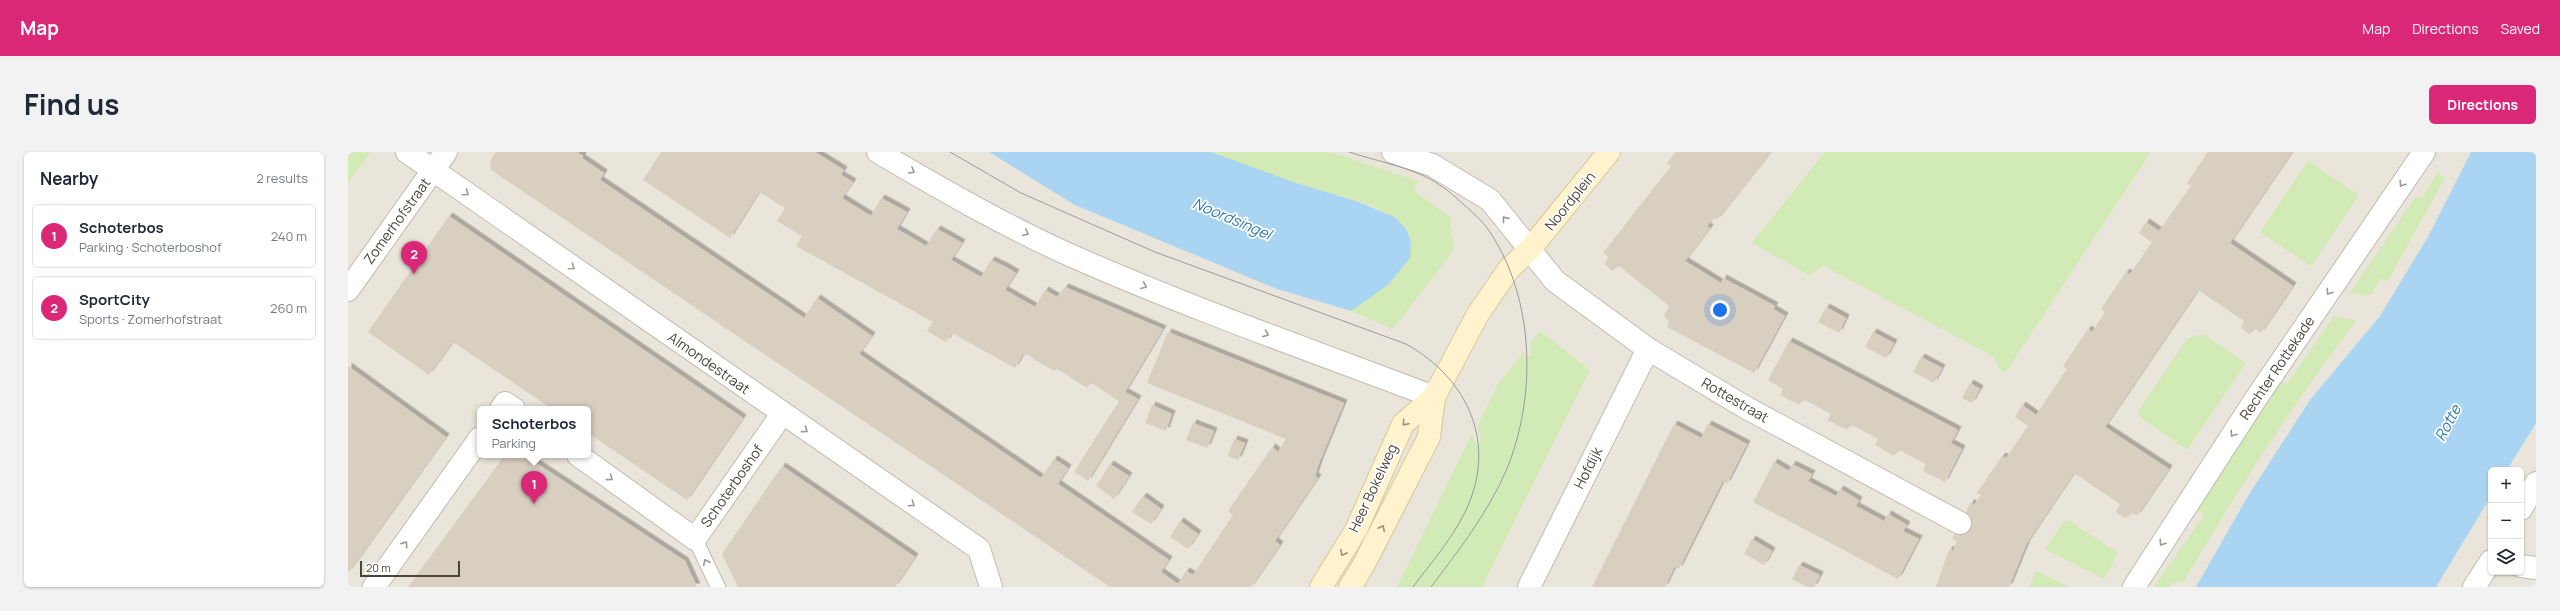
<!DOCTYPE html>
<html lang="en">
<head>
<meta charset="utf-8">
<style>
	body { margin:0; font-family:Manrope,sans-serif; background:#f2f2f3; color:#1f2937 }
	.controls { position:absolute; right:12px; bottom:12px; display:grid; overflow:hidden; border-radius:6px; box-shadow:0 1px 3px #0004 }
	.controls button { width:36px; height:36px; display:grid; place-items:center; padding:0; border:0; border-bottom:1px solid #e0e1e3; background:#fff; color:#1f2937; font:20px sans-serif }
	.scale { position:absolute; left:12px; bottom:10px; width:100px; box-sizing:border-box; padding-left:4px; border:2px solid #4b4439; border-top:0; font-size:11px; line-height:14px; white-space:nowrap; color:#4b4439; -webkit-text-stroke:3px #fff; paint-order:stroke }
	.you { position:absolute; left:1372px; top:158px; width:14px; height:14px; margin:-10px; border:3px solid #fff; border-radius:50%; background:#1a73e8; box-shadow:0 0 0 6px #1a73e833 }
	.badge { display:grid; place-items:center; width:26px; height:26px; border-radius:50%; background:#db2777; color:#fff; font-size:13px; font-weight:700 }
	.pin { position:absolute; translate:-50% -33px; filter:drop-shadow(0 1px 2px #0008) }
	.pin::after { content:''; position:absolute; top:21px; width:14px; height:12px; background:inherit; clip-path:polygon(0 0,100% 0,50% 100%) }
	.popup { position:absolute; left:129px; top:254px; width:114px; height:52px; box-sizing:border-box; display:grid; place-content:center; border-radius:6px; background:#fff; filter:drop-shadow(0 1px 3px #0005); font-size:13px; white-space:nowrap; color:#747a83 }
	.popup b { font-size:15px; color:#1f2937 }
	.popup::after { content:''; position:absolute; left:50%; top:100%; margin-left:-8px; border:8px solid transparent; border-top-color:#fff }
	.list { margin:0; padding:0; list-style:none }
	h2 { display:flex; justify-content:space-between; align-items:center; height:52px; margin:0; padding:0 16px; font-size:17px }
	h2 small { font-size:13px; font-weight:400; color:#747a83 }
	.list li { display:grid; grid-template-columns:26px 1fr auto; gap:12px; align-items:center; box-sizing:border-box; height:64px; margin:0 8px 8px; padding:0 8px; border:1px solid #e0e1e3; border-radius:6px }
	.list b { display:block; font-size:15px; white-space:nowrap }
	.list p { margin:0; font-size:13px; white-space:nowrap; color:#747a83 }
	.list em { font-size:13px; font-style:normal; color:#747a83 }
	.icon { flex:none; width:22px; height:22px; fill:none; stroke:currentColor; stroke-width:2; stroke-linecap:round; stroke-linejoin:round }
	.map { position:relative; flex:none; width:2188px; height:435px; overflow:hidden; border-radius:6px }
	header { display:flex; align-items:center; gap:24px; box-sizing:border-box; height:56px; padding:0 20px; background:#db2777; color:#fff }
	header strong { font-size:19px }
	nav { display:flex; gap:22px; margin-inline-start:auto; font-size:14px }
	.intro { display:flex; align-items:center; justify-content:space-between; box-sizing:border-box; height:96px; padding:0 24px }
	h1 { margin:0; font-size:28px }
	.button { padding:10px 18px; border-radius:6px; background:#db2777; color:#fff; font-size:14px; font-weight:700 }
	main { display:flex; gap:24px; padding:0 24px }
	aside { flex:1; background:#fff; border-radius:6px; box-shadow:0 1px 3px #0004 }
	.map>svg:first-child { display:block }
	.residential { fill:#eae5da; fill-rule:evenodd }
	.green { fill:#d2eab5 }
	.water { fill:#a9d4f2 }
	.building { fill:#d8cfc1; filter:url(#shadow) }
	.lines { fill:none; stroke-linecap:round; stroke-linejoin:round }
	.lane-casing { stroke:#c2bbae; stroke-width:16 }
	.street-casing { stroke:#c2bbae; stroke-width:24 }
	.secondary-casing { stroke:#d6c79b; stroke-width:24 }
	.lane { stroke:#fff; stroke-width:14 }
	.street { stroke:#fff; stroke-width:22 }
	.secondary { stroke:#fff3cd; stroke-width:22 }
	.tram { stroke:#9a9a9a; stroke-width:1 }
	.oneway { stroke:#9c9892 }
	.oneway2 { stroke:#9c937c }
	.labels { text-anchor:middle; stroke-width:3.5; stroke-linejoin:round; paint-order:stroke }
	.street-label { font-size:14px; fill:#4b4439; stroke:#fff }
	.water-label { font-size:15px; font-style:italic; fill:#2e7ab2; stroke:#fff }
</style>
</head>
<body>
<header>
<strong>Map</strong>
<nav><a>Map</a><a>Directions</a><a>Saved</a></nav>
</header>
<div class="intro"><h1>Find us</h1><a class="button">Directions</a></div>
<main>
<aside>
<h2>Nearby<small>2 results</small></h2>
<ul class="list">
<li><span class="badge">1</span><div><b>Schoterbos</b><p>Parking · Schoterboshof</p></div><em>240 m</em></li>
<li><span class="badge">2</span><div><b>SportCity</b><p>Sports · Zomerhofstraat</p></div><em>260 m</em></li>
</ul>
</aside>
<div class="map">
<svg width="2188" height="435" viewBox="0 0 2188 435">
	<defs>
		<filter id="shadow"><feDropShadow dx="3.5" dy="-3.5" stdDeviation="0" flood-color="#0004"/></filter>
	</defs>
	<rect width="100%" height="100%" fill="#f6f3ec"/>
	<path class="residential" d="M 0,0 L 2188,0 L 2188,435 L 0,435 ZM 132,257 L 240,257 L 240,303 L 132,303 ZM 2143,318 L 2173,318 L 2173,420 L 2143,420 Z"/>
	<g class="green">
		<polygon points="0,0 23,0 0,31"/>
		<path d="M 863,0 L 982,0 L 1070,29 L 1066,39 L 1102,65 L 1106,98 L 1045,177 L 1003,159 L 1040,133 L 1058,77 C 1032,49 985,43 949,32 C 920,23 891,12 863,0 Z"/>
		<polygon points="1477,0 1803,0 1657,221 1652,218 1646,205 1476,114 1461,123 1404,91"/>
		<polygon points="1960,9 2011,43 1963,114 1912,80"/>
		<polygon points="2089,21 2097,26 2039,130 2033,126 2023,143 2002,141 2068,44 2074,47"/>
		<path d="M 1986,164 L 2008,169 C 1945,252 1889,339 1836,429 L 1823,432 L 1821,435 L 1806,435 L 1856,363 L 1845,354 L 1931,228 L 1939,232 Z"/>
		<polygon points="1192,179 1242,218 1134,435 1049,435 1124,281 1126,291 1133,290 1130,273 1149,234 1176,199 1176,205 1183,204 1182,192"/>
		<polygon points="1855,182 1898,211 1839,298 1793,266 1790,259 1840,186"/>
		<polygon points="1718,367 1770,401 1756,427 1697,397"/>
		<polygon points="1688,419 1722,435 1681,435"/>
	</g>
	<g class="water">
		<polygon points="641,0 863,0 948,31 1008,49 1047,65 1058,77 1063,89 1062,106 1040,133 1003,159 929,137 727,53"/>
		<polygon points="2123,0 2188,0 2188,271 2159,318 2143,318 2143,344 2088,435 1848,435 1900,344 1962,248 2032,164 2080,85"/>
	</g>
	<g class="building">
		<polygon points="148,0 229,0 235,4 234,6 256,21 252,28 456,166 469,146 524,184 511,202 693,326 706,307 720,316 710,332 821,408 813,420 830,432 838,419 845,423 885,363 880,359 924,295 930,300 938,287 799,231 820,180 996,251 972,309 967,324 970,326 927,389 932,393 903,435 762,435 143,18 142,9"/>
		<polygon points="313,0 467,0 496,18 493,23 505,30 494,46 523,64 533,46 559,60 549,77 578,94 589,77 602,84 614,91 603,108 633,125 643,108 656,114 668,121 657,138 687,155 697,138 709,145 717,135 815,177 777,240 790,247 740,329 726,320 771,249 742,230 739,236 709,217 706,219 676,201 667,216 604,181 598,190 579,179 585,170 448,94 454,84 429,69 437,56 411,40 382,86 295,28"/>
		<polygon points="1328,0 1423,0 1369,68 1366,65 1359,74 1362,76 1337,109 1373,131 1375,126 1427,154 1425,157 1437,164 1406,221 1319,175 1321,170 1316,164 1321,154 1271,114 1264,119 1257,112 1260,105 1255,101 1323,14 1319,11"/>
		<polygon points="1860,0 1944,0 1882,91 1945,134 1913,181 1908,177 1901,182 1893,176 1896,169 1850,138 1757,275 1821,317 1789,364 1784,360 1780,365 1777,366 1768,360 1772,352 1726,321 1679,391 1661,435 1588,435 1601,397 1605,399 1609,388 1604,387 1623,350 1626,353 1633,343 1629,341 1654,304 1658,306 1680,274 1667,265 1674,253 1688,263 1719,217 1715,214 1740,177 1744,180 1757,160 1753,157 1778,120 1782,122 1804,90 1791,81 1798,70 1811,79 1843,34 1839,31"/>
		<polygon points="101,64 395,266 339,348 240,281 240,257 204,257 105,190 81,223 20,180"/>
		<polygon points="1478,155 1498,166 1491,181 1470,170"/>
		<polygon points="1525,180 1546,191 1538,206 1517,195"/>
		<polygon points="1441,189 1610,278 1603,291 1614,297 1597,330 1575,319 1578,312 1564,305 1550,297 1546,304 1527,293 1530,287 1502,272 1499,278 1479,268 1483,262 1455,247 1451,253 1432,243 1435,237 1420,228"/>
		<polygon points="1573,205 1594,216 1586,231 1565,220"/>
		<polygon points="0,214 98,285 0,421"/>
		<polygon points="1622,231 1632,237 1624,251 1614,246"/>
		<polygon points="804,253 824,262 818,279 797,271"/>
		<polygon points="845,271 866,279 859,296 838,288"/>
		<polygon points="1326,272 1353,286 1360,272 1399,292 1379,332 1375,329 1331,417 1327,414 1317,435 1244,435"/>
		<polygon points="886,287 897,291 890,308 880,304"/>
		<polygon points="157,303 176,303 337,409 349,435 60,435"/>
		<polygon points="1426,310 1441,319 1444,312 1464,322 1460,329 1488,344 1492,337 1511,348 1508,354 1536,369 1540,362 1559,373 1555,379 1571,387 1550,427 1405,350"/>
		<polygon points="762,312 781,324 766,347 748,334"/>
		<polygon points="434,314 567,405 547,435 390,435 374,402"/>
		<polygon points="795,344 813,357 803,372 784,360"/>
		<polygon points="832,369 850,382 840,397 822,385"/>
		<polygon points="1404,387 1424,399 1416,413 1396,402"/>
		<polygon points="1451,413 1472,423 1466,435 1459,435 1444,427"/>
	</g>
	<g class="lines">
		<g class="lane-casing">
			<polyline id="lane" points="347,387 370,435"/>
		</g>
		<g class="street-casing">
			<g id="street">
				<polyline points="59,0 631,397 643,435"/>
				<path d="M 530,0 C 593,37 657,74 724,104 C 842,156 965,199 1086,245"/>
				<polyline points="1045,0 1084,13 1142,48 1207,129 1300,197 1397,255 1612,371"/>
				<polyline points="0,138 98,0"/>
				<polyline points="153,257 157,251 166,257"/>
				<polyline points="230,303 347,387 434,262"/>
				<polyline points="2173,357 2188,331"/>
				<polyline points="2173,414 2188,416"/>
				<polyline points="26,435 132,286"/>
				<polyline points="1181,435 1300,197"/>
				<polyline points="1786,435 1907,248 2076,0"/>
				<polyline points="2126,435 2143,409"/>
			</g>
		</g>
		<g class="secondary-casing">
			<g id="secondary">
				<polyline points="973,435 1008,378 1055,272 1086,245"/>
				<polyline points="1002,435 1015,414 1081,285 1086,245 1130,162 1161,117 1182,97 1261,0"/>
			</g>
		</g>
		<use href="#lane" class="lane"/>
		<use href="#street" class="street"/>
		<use href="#secondary" class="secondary"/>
		<g class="tram">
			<path d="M 602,0 L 673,41 L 807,100 L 1058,192 C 1121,227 1150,293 1117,360 C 1104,387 1083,411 1065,435"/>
			<path d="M 1001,0 C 1025,8 1052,13 1076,24 C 1089,30 1102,40 1113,50 C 1123,59 1135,69 1142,80 C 1187,148 1189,245 1158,319 C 1139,362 1111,398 1083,435"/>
		</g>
	</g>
	<defs><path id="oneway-chevron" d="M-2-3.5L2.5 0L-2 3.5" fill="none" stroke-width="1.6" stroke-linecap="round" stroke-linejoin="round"/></defs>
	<g class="oneway">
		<use href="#oneway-chevron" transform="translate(564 19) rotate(30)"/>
		<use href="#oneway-chevron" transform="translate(2054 32) rotate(124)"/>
		<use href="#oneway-chevron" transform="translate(118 41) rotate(35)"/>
		<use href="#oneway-chevron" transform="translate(1157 67) rotate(-129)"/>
		<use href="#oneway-chevron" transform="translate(678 81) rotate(26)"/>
		<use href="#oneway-chevron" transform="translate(224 115) rotate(35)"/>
		<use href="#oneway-chevron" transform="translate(796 134) rotate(23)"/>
		<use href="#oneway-chevron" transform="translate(1981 140) rotate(124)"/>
		<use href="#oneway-chevron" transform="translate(918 182) rotate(21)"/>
		<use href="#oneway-chevron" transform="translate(457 278) rotate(34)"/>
		<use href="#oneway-chevron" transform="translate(1885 282) rotate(123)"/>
		<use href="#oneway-chevron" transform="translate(262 326) rotate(36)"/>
		<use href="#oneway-chevron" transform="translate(564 352) rotate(34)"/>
		<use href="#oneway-chevron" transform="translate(1814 391) rotate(123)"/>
		<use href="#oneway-chevron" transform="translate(57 392) rotate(-55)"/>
		<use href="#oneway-chevron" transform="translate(358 410) rotate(-115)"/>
	</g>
	<g class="oneway2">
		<use href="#oneway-chevron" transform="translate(1057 271) rotate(131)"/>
		<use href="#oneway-chevron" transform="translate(1034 376) rotate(-63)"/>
		<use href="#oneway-chevron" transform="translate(995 401) rotate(119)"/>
	</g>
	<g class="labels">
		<g class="street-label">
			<text transform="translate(1222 49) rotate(-51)" y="5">Noordplein</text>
			<text transform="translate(49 69) rotate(-54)" y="5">Zomerhofstraat</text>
			<text transform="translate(361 211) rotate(35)" y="5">Almondestraat</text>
			<text transform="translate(1929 216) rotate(-56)" y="5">Rechter Rottekade</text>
			<text transform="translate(1387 248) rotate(30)" y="5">Rottestraat</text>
			<text transform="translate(1240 316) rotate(-63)" y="5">Hofdijk</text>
			<text transform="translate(384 334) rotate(-55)" y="5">Schoterboshof</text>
			<text transform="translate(1025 336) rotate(-65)" y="5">Heer Bokelweg</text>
		</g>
		<g class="water-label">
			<text transform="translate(884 67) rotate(23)" y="5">Noordsingel</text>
			<text transform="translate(2100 271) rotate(-62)" y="5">Rotte</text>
		</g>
	</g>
</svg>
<div class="controls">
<button>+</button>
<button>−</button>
<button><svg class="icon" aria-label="layers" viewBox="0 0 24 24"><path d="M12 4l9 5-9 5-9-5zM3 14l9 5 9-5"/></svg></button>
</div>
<div class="scale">20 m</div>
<div class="you"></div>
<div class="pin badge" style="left:186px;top:352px">1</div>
<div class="popup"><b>Schoterbos</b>Parking</div>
<div class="pin badge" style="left:66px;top:122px">2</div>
</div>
</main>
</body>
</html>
